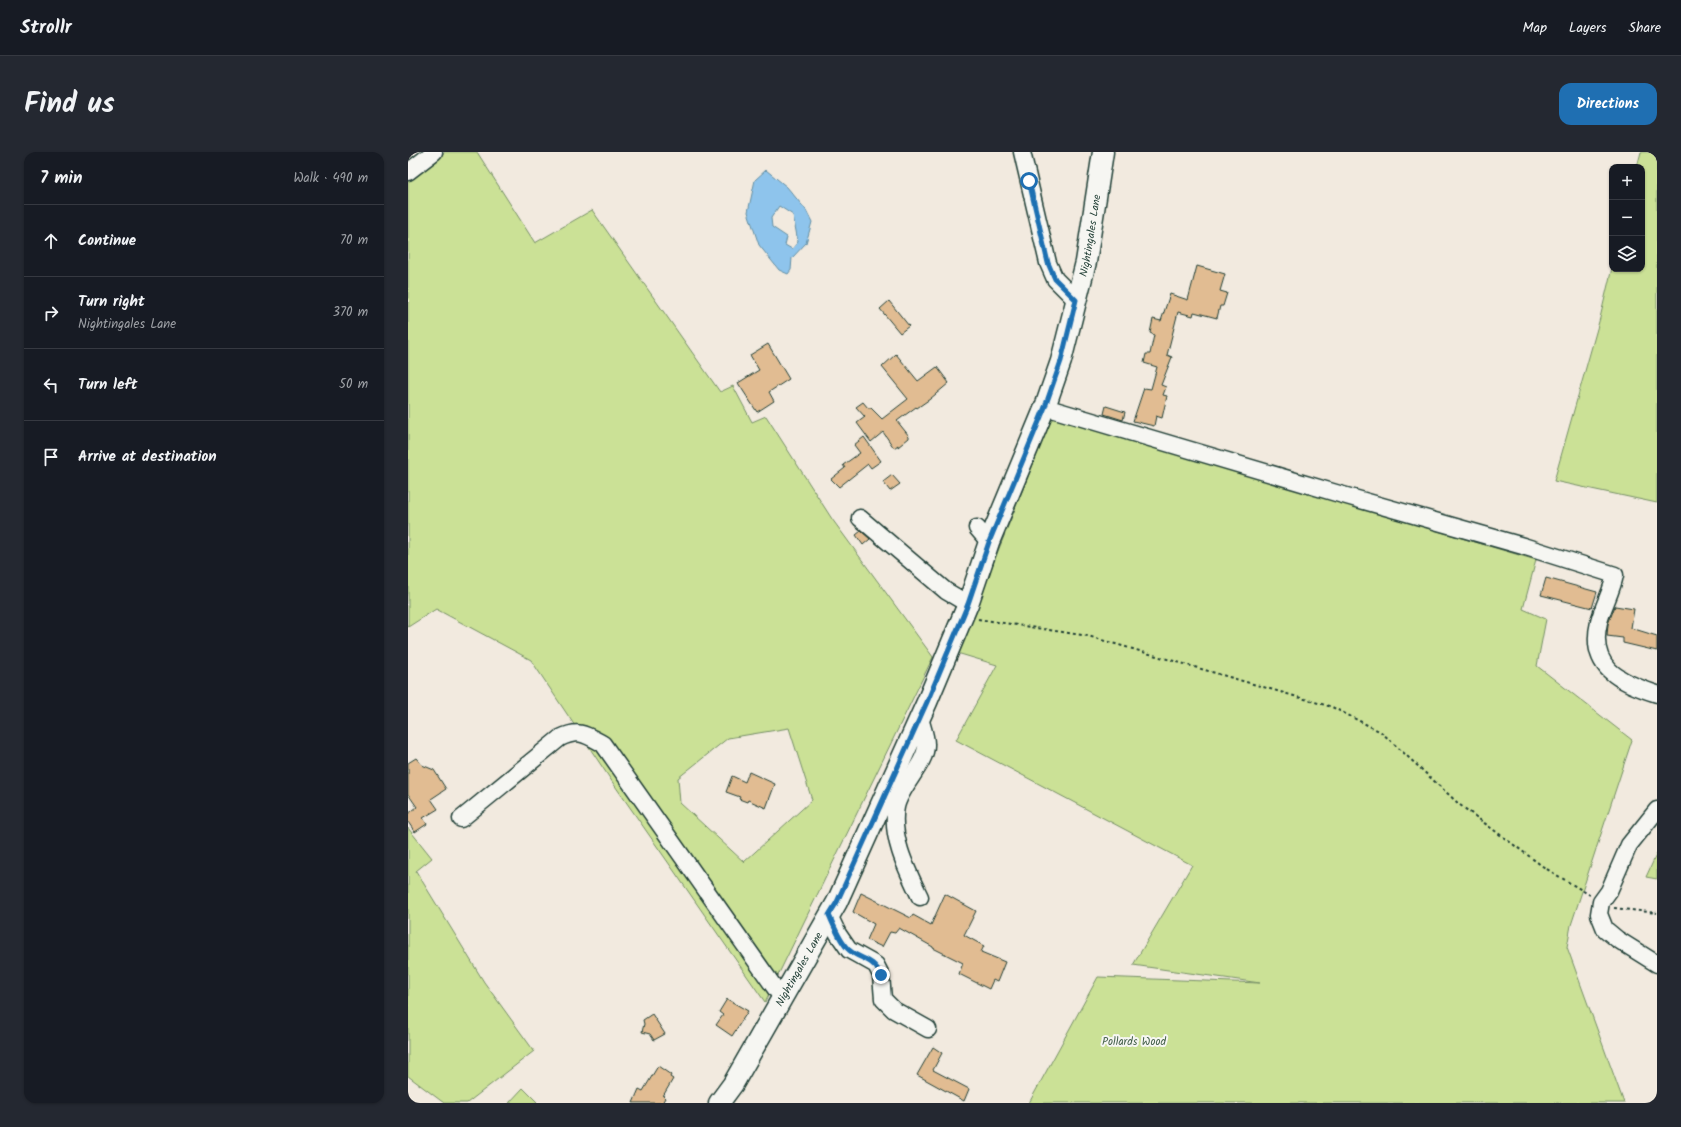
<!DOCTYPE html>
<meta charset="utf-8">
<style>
:root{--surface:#171b24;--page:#242831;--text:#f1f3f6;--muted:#9ea1a6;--line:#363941;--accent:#1f6fb2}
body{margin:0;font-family:Kalam,sans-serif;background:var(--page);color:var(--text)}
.controls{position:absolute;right:12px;top:12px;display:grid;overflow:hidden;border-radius:8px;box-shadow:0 1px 3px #0004}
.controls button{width:36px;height:36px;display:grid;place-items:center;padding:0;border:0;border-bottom:1px solid var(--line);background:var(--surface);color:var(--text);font:20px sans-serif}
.stop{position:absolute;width:12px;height:12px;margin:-9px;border:3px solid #1f6fb2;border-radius:50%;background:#fff}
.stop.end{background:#1f6fb2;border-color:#fff;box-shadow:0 1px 4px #0008}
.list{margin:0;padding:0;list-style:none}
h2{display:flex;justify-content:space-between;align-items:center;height:52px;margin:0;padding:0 16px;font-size:17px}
h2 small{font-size:13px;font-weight:400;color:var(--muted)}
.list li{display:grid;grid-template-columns:26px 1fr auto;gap:12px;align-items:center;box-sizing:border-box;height:72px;padding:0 16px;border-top:1px solid var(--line)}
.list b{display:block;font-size:15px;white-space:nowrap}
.list p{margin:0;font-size:13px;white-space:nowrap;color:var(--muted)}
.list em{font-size:13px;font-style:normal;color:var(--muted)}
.icon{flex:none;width:22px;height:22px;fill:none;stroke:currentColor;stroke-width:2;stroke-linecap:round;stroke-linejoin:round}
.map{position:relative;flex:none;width:1249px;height:951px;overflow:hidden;border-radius:12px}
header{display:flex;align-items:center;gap:24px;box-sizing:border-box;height:56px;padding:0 20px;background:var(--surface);border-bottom:1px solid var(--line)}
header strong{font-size:19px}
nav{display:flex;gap:22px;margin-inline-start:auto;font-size:14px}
.intro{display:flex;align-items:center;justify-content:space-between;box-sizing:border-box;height:96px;padding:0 24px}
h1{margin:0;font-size:28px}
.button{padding:10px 18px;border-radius:12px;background:var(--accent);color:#fff;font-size:14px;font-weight:700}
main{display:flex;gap:24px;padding:0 24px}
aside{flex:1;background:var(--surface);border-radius:12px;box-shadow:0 1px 3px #0004}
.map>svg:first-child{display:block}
.green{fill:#cbe196;stroke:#758f65;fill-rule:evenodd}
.water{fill:#8ec4ec;stroke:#628ea2;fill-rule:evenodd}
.building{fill:#e1bc92;stroke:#1f3d34}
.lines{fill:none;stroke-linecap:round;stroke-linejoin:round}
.minor-casing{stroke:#1f3d34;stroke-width:19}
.major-casing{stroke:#1f3d34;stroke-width:23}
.path{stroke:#1f3d34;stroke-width:2;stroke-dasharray:3 3;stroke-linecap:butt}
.minor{stroke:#f6f6f2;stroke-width:16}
.major{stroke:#f6f6f2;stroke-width:20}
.route{stroke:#1f6fb2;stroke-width:5}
.labels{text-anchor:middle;stroke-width:4;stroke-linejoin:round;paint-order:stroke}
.street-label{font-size:11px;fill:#1f3d34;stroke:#f6f6f2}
.park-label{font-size:11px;fill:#415e48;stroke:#f6f6f2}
</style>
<header>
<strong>Strollr</strong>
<nav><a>Map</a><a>Layers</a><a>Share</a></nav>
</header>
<div class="intro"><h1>Find us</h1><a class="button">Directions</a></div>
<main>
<aside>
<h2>7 min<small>Walk · 490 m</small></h2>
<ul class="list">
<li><svg class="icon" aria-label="ahead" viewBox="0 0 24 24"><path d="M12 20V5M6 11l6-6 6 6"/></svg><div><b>Continue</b></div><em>70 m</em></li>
<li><svg class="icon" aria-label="right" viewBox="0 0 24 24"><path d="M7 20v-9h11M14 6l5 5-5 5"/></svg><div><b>Turn right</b><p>Nightingales Lane</p></div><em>370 m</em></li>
<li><svg class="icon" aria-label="left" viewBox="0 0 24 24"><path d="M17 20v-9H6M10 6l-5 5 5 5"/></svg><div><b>Turn left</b></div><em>50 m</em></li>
<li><svg class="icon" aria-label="arrive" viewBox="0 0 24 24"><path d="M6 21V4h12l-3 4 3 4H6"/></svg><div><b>Arrive at destination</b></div></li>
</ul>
</aside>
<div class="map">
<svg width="1249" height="951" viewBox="0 0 1249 951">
<rect width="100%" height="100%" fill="#f2eadf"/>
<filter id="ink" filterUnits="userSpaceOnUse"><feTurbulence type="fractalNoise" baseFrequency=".025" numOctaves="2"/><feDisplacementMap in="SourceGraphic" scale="8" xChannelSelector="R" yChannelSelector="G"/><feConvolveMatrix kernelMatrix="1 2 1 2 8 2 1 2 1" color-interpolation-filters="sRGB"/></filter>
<g filter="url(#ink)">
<path class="green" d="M37 0H69L127 91 184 58 312 240 325 234 344 270 358 264 424 367 525 505 357 850 205 631 123 508 28 457 0 475V151L2 149 0 147V27ZM381 576 404 648 336 710 272 651 270 626 320 586Z
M1233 0H1249V351L1146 329 1192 166 1204 116 1234 117V15H1229Z
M644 265 1128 408 1115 457 1138 467 1129 514 1224 588 1163 773 1159 795 1216 951H621L690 825 852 831 725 813 784 713 548 588 589 513 549 501Z
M0 676 24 706 8 719 76 830 126 899 59 951H36L0 924Z
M1249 701V727L1238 725Z
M115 936 129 950 128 951H101Z"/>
<path class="water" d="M358 18 379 35 398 58 404 70 398 91 384 106 383 118 380 122 371 118 351 93 340 60 347 28ZM371 54 385 63 390 90 384 97 377 93 379 85 364 75 363 66Z"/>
<path class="building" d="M789 114 817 122 812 139 819 141 815 154H812L809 166 786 160 785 164 770 160 759 203 764 205 753 233 758 235 755 243 759 244 754 266 748 264 746 274 725 269 736 236 743 237 749 215 736 211 738 202H742L746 183 742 181 745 167 753 169 762 142 780 148Z
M481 149 501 174 492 181 472 157Z
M360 192 381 227 361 240 366 249 349 260 330 231 351 218 342 203Z
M488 202 510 229 529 215 541 231 522 247 509 256 508 255 489 269 501 284V286L490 295V293L486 296 475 280 463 290 449 271 457 265 448 255 455 250 460 256H463L474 267 500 247 474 215Z
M698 254 717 260 715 268 696 262Z
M456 285 473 309 463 316 460 312 431 335 423 327 437 316 435 313 452 301 446 293Z
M484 323 492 332 482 339 475 330Z
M453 379 462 387 455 393 448 383Z
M1138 426 1189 440 1184 456 1133 443Z
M1207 454 1226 457 1223 476 1249 484V499L1215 491V486L1199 484 1200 472Z
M8 606 14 613 26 618 38 637 23 647 30 657 15 666 19 672 7 680 0 670V662L9 655 0 642V611Z
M341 620 367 632 358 656 340 648 339 650 331 647 332 645 318 640 324 624 337 630Z
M453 741 503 766 505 763 523 773 537 742 568 759 556 783 576 794 573 800 597 810 589 830 585 828 581 837 551 822 555 811 525 796V795L491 776 487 781 482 780 474 795 459 788 466 772 445 760Z
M319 847 340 859 324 884 308 873 315 863 311 860Z
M244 862 257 882 246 888 242 882 234 880 236 872 235 868Z
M525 895 534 901 525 918 561 937 556 949 509 923Z
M250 914 263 923 262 925 265 927 255 944 257 946 254 951H225L231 937 235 939Z"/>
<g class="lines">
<defs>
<path id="minor" d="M614 0 640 111 647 127 668 148
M0 20 26 0
M637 255 928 341 1115 394 1207 423C1204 439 1195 454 1191 470 1180 516 1212 530 1249 542
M452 366 538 439 560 452
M569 376 581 390
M512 566C514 574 518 584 518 592 519 611 492 634 488 655 482 685 499 718 512 745
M1249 658 1221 693 1201 739 1193 750 1191 762 1197 777 1209 787 1249 812
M53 667 152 586C171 577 177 582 195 592L374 846
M421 763 430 782 441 798 468 813 473 823 475 847 486 858 520 877"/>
<g id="major">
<path id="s1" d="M311 951 325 932 429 750 519 550 560 452 581 390 637 255 653 209 678 110 695 0"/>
</g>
</defs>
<use href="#minor" class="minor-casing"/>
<use href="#major" class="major-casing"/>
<path class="path" d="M570 467 680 484 924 555 973 580 1052 653 1137 716 1182 743
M1206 756 1249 761"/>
<use href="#minor" class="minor"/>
<use href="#major" class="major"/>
</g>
</g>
<g class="lines" filter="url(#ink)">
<path class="route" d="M473 823C464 805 454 809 441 798 432 790 426 774 421 763L429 750 519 550 560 452 581 390 637 255 653 209 668 148 647 127 640 111 621 29"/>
</g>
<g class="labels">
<g class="street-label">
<text dy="4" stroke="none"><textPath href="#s1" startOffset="948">Nightingales Lane</textPath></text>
<text dy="4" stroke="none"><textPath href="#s1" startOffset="156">Nightingales Lane</textPath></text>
</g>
<g class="park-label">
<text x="726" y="893">Pollards Wood</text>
</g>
</g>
</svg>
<div class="controls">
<button>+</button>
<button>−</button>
<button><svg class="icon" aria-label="layers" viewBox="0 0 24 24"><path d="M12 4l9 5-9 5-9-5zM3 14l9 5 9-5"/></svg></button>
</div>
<div class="stop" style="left:621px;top:29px"></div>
<div class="stop end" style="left:473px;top:823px"></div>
</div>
</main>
